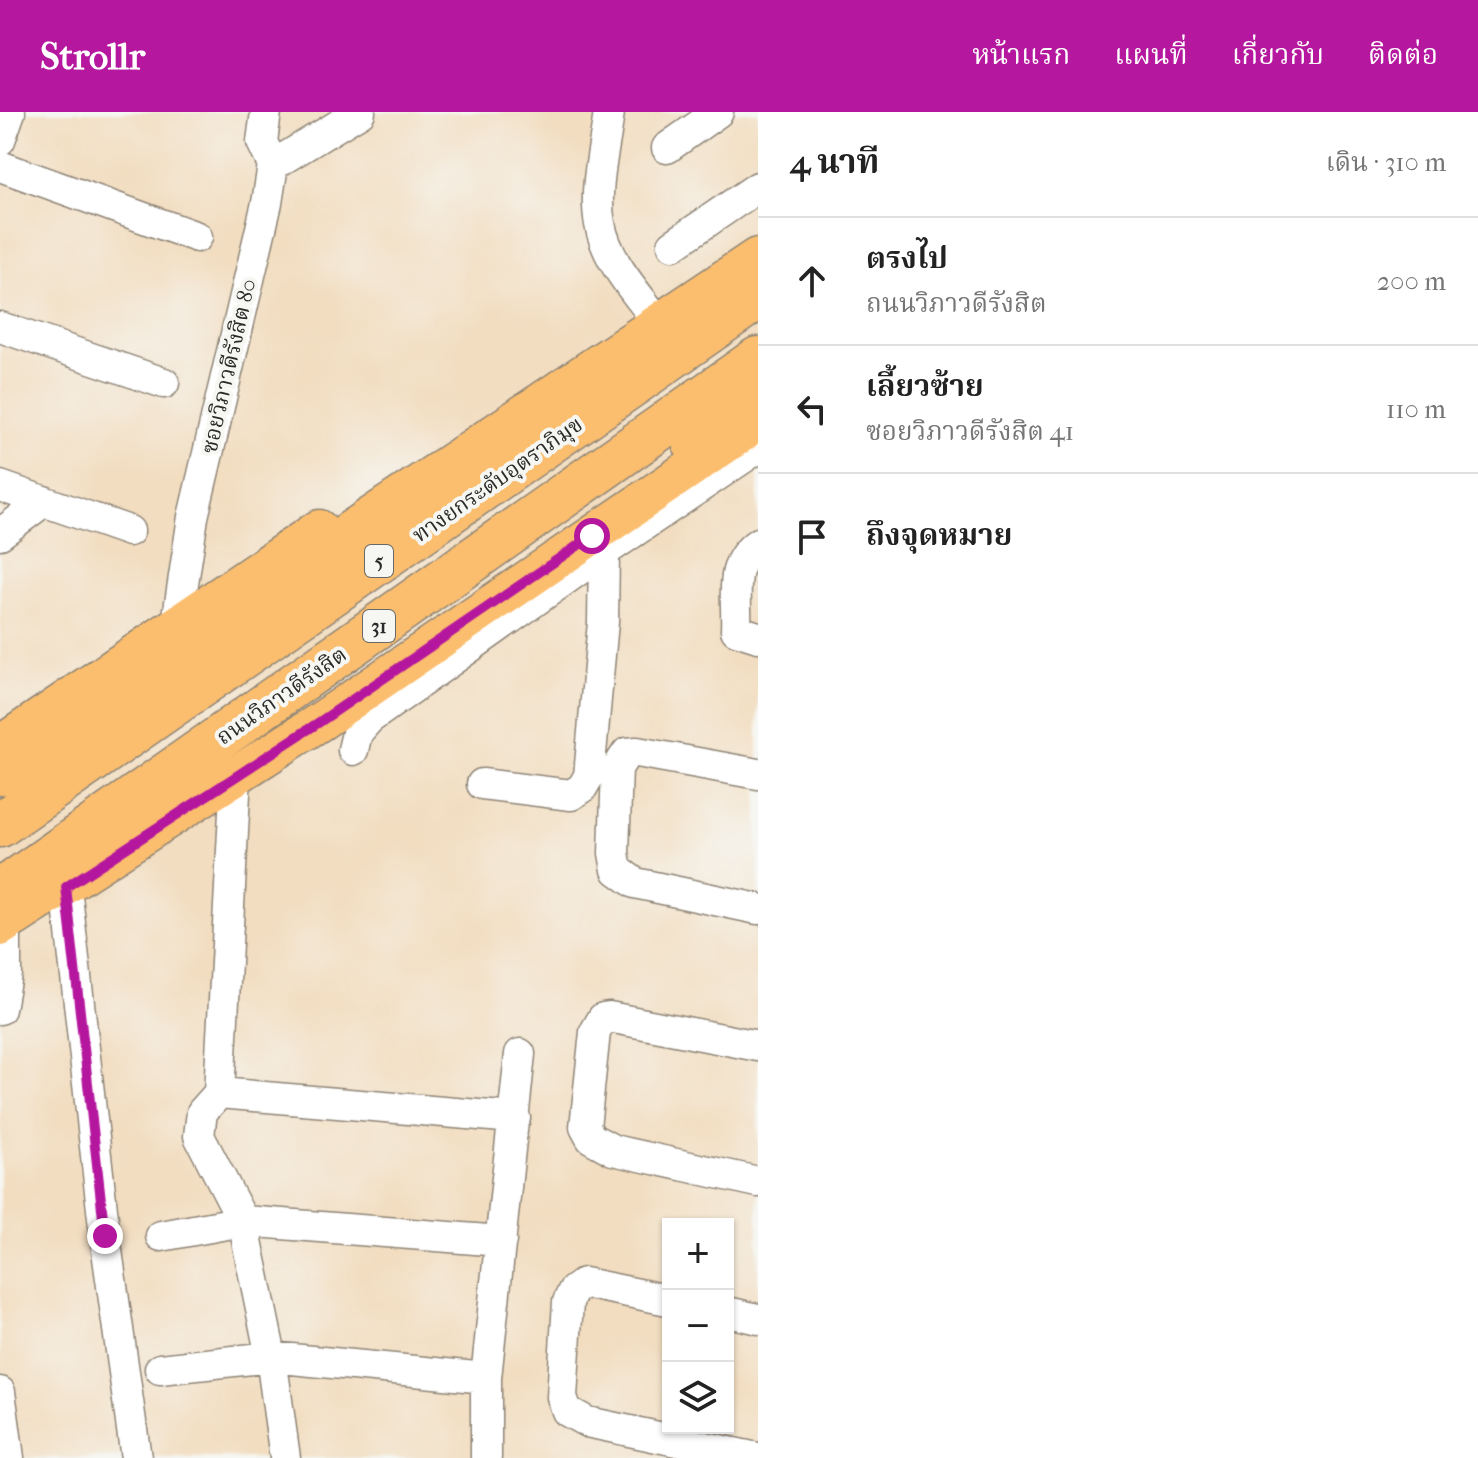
<!DOCTYPE html>
<html lang="th">
<meta charset="utf-8">
<style>
:root{--surface:#fff;--page:#f2f2f2;--text:#222;--muted:#767676;--line:#e0e0e0;--accent:#b5179e}
body{margin:0;font-family:"IM FELL French Canon","Noto Serif Thai",serif;background:var(--page);color:var(--text)}
.controls{position:absolute;right:24px;bottom:24px;display:grid;overflow:hidden;border-radius:0px;box-shadow:0 2px 6px #0004}
.controls button{width:72px;height:72px;display:grid;place-items:center;padding:0;border:0;border-bottom:2px solid var(--line);background:var(--surface);color:var(--text);font:40px sans-serif}
.stop{position:absolute;width:24px;height:24px;margin:-18px;border:6px solid #b5179e;border-radius:50%;background:#fff}
.stop.end{background:#b5179e;border-color:#fff;box-shadow:0 2px 8px #0008}
.list{margin:0;padding:0;list-style:none}
h2{display:flex;justify-content:space-between;align-items:center;height:104px;margin:0;padding:0 32px;font-size:34px}
h2 small{font-size:26px;font-weight:400;color:var(--muted)}
.list li{display:grid;grid-template-columns:52px 1fr auto;gap:24px;align-items:center;box-sizing:border-box;height:128px;padding:0 32px;border-top:2px solid var(--line)}
.list b{display:block;font-size:30px;white-space:nowrap}
.list p{margin:0;font-size:26px;white-space:nowrap;color:var(--muted)}
.list em{font-size:26px;font-style:normal;color:var(--muted)}
.icon{flex:none;width:44px;height:44px;fill:none;stroke:currentColor;stroke-width:2;stroke-linecap:round;stroke-linejoin:round}
.map{position:relative;flex:none;width:758px;height:1346px;overflow:hidden}
header{display:flex;align-items:center;gap:48px;box-sizing:border-box;height:112px;padding:0 40px;background:var(--accent);color:#fff}
header strong{font-size:38px}
nav{display:flex;gap:44px;margin-inline-start:auto;font-size:28px}
main{display:flex}
aside{flex:1;background:var(--surface)}
.map>svg:first-child{display:block}
.lines{fill:none;stroke-linecap:round;stroke-linejoin:round}
.minor-casing{stroke:#8e8476;stroke-width:33}
.major-casing{stroke:#8e8476;stroke-width:41}
.highway-casing{stroke:#8e8476;stroke-width:47}
.minor{stroke:#fff;stroke-width:30}
.major{stroke:#fbbe6e;stroke-width:38}
.highway{stroke:#fbbe6e;stroke-width:44}
.route{stroke:#b5179e;stroke-width:10}
.labels{text-anchor:middle;stroke-width:8;stroke-linejoin:round;paint-order:stroke}
.shield{fill:#f6f6f2;stroke:#686867;stroke-width:2}
.shield-label{font-size:20px;font-weight:bold;fill:#2b2b2b}
.street-label{font-size:22px;fill:#2b2b2b;stroke:#f6f6f2}
</style>
<header>
<strong>Strollr</strong>
<nav><a>หน้าแรก</a><a>แผนที่</a><a>เกี่ยวกับ</a><a>ติดต่อ</a></nav>
</header>
<main>
<div class="map">
<svg width="758" height="1346" viewBox="0 0 758 1346">
<rect width="100%" height="100%" fill="#f6f6f2"/>
<filter id="ink" filterUnits="userSpaceOnUse"><feTurbulence type="fractalNoise" baseFrequency=".0125" numOctaves="2"/><feDisplacementMap in="SourceGraphic" scale="16" xChannelSelector="R" yChannelSelector="G"/><feConvolveMatrix kernelMatrix="1 2 1 2 8 2 1 2 1" color-interpolation-filters="sRGB"/></filter>
<filter id="wash" filterUnits="userSpaceOnUse"><feTurbulence type="fractalNoise" baseFrequency=".006" numOctaves="4" result="noise"/><feDisplacementMap in="SourceGraphic" scale="32" xChannelSelector="R" yChannelSelector="G"/><feGaussianBlur stdDeviation="1.8" result="paint"/><feColorMatrix in="noise" values="0 0 0 0 0 0 0 0 0 0 0 0 0 0 0 0 0 1.4 0 .05"/><feComposite in="paint" operator="in"/></filter>
<g filter="url(#wash)">
<rect width="100%" height="100%" fill="#f2ddc0"/>
</g>
<g filter="url(#ink)">
<g class="lines">
<defs>
<path id="minor" d="M609 0C605 35 593 77 600 112 606 145 629 172 649 198
M0 28 10 0
M667 36 718 0
M273 53 360 0
M0 54 197 125
M673 133 758 75
M0 215 164 271
M0 374 129 419
M0 422 44 389
M758 431C727 453 738 483 736 518L758 525
M177 511 193 405 267 91 273 53 262 30 266 0
M353 638 357 621 369 607 604 440 758 336
M758 662 637 640 627 641 617 656 614 741 617 758 635 771 758 797
M236 663 219 981 202 1000 199 1024 243 1109 271 1245 285 1346
M482 672 571 683 582 676 589 664 603 510 604 440
M66 775 105 1124 136 1346
M0 897 6 862V811
M758 934 609 905 603 906 595 920 585 1015 591 1026 613 1038 758 1070
M219 981 515 1006
M161 1124 243 1109 501 1129
M668 1188 584 1171 573 1179 568 1190 562 1285 567 1299 587 1310 757 1346
M728 1200 758 1207
M160 1257 271 1245 486 1266
M0 1280 9 1346
M486 1346V1266L520 942"/>
<path id="major" d="M0 633 319 417
M0 815 321 609 743 320"/>
<path id="highway" d="M694 329 758 285
M0 661 323 440 758 148
M0 713 758 185
M0 780 758 247"/>
</defs>
<use href="#minor" class="minor-casing"/>
<use href="#major" class="major-casing"/>
<use href="#highway" class="highway-casing"/>
<use href="#minor" class="minor"/>
<use href="#major" class="major"/>
<use href="#highway" class="highway"/>
</g>
</g>
<g class="lines" filter="url(#ink)">
<path class="route" d="M105 1124 66 775 321 609 592 424"/>
</g>
<g class="labels">
<g class="shield">
<rect x="365" y="433" width="28" height="32" rx="6"/>
<rect x="363" y="498" width="32" height="32" rx="6"/>
</g>
<g class="shield-label">
<text x="379" y="456">5</text>
<text x="379" y="521">31</text>
</g>
<g class="street-label">
<text transform="translate(228 254) rotate(-77)" y="8">ซอยวิภาวดีรังสิต 80</text>
<text transform="translate(497 367) rotate(-35)" y="8">ทางยกระดับอุตราภิมุข</text>
<text transform="translate(281 583) rotate(-35)" y="8">ถนนวิภาวดีรังสิต</text>
</g>
</g>
</svg>
<div class="controls">
<button>+</button>
<button>−</button>
<button><svg class="icon" aria-label="layers" viewBox="0 0 24 24"><path d="M12 4l9 5-9 5-9-5zM3 14l9 5 9-5"/></svg></button>
</div>
<div class="stop" style="left:592px;top:424px"></div>
<div class="stop end" style="left:105px;top:1124px"></div>
</div>
<aside>
<h2>4 นาที<small>เดิน · 310 m</small></h2>
<ul class="list">
<li><svg class="icon" aria-label="ahead" viewBox="0 0 24 24"><path d="M12 20V5M6 11l6-6 6 6"/></svg><div><b>ตรงไป</b><p>ถนนวิภาวดีรังสิต</p></div><em>200 m</em></li>
<li><svg class="icon" aria-label="left" viewBox="0 0 24 24"><path d="M17 20v-9H6M10 6l-5 5 5 5"/></svg><div><b>เลี้ยวซ้าย</b><p>ซอยวิภาวดีรังสิต 41</p></div><em>110 m</em></li>
<li><svg class="icon" aria-label="arrive" viewBox="0 0 24 24"><path d="M6 21V4h12l-3 4 3 4H6"/></svg><div><b>ถึงจุดหมาย</b></div></li>
</ul>
</aside>
</main>
